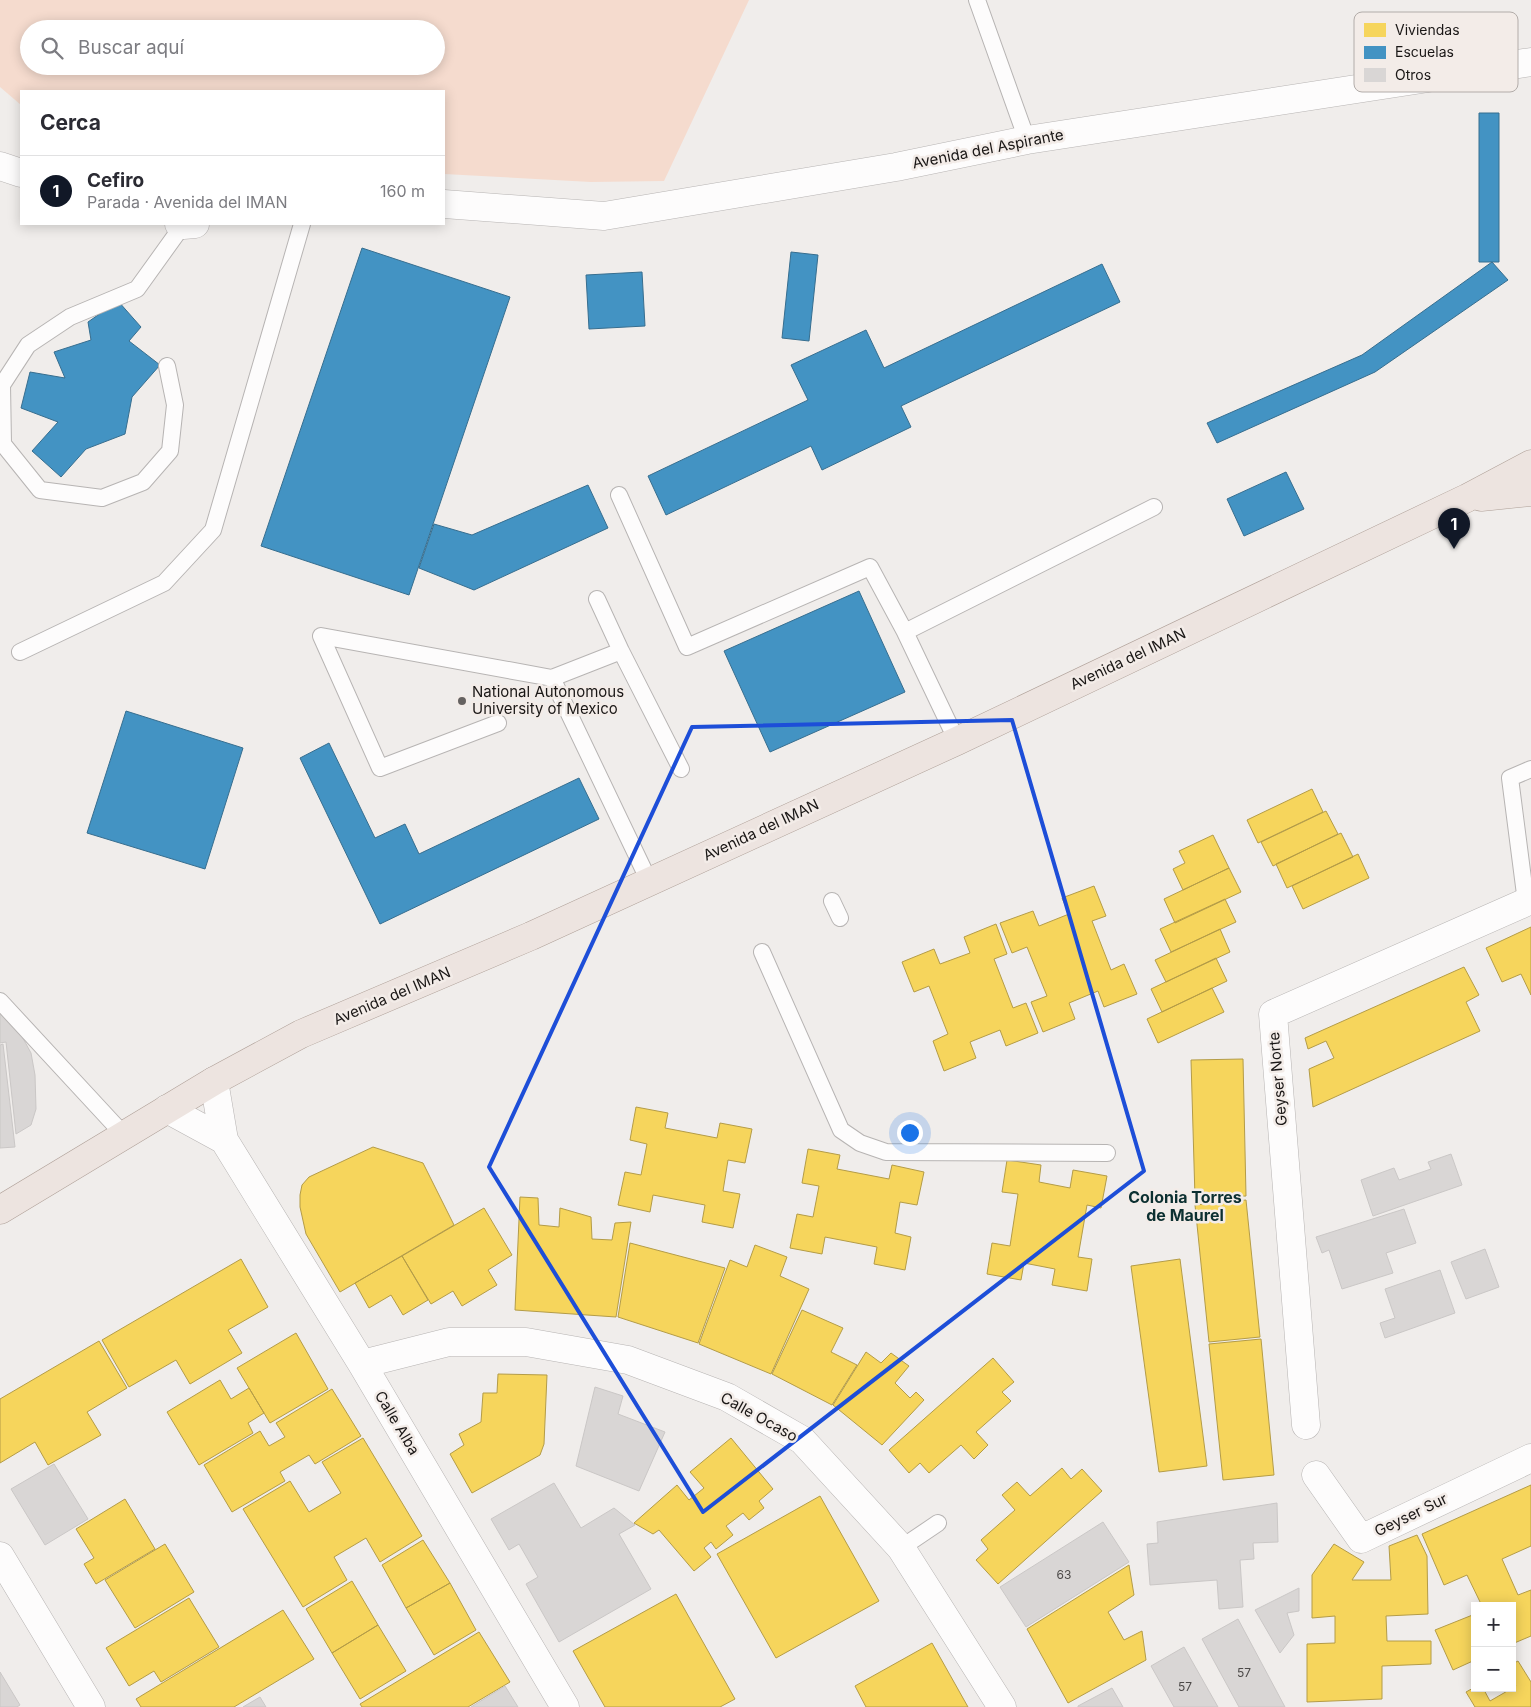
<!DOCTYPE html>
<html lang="es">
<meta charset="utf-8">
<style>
:root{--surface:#fff;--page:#f7f7f7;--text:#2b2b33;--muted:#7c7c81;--line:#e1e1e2;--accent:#111827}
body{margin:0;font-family:Inter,sans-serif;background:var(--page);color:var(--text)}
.controls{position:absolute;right:15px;bottom:15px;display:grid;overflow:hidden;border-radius:0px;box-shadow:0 2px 12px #0003}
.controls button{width:45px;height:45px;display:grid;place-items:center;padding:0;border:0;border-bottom:1px solid var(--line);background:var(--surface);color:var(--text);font:25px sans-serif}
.you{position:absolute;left:909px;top:1132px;width:18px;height:18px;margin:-12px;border:4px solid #fff;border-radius:50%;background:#1a73e8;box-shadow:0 0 0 8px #1a73e833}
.badge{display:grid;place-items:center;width:32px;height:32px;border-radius:50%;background:var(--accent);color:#fff;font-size:16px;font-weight:700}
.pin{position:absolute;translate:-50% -41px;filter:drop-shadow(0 1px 2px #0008)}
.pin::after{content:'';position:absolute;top:26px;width:18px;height:15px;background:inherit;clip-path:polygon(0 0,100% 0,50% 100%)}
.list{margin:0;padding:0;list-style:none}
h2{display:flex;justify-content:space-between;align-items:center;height:65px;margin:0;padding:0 20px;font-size:21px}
h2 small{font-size:16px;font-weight:400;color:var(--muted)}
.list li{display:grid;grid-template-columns:32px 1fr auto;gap:15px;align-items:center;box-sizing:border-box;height:70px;padding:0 20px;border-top:1px solid var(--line)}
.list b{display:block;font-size:19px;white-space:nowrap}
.list p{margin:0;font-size:16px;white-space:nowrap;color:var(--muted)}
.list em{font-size:16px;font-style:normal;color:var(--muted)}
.icon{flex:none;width:28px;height:28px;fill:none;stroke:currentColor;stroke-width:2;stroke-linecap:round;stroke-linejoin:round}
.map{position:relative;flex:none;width:1531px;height:1707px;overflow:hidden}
.search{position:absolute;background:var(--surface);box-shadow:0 2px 12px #0003;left:20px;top:20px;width:425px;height:55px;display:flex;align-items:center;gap:12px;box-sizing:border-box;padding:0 18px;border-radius:28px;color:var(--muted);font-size:19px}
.panel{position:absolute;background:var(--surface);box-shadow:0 2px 12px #0003;left:20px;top:90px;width:425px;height:135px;border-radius:0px}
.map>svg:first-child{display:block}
.green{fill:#f5dbce;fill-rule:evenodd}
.homes{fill:#f6d55c;stroke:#b49c47}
.schools{fill:#4393c3;stroke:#376e8f}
.building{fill:#d9d6d5;stroke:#cac7c6}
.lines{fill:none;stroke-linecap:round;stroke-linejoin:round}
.lane-casing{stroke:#b7b4b3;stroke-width:18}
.street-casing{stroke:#b7b4b3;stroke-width:29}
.primary-casing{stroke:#afa098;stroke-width:29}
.lane{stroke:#fdfcfc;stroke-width:16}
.street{stroke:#fdfcfc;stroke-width:28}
.primary{stroke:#ede4e0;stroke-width:28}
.marked{fill:none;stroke:#1d4ed8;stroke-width:4;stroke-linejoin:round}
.poi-dot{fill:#656261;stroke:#f3ece8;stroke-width:2}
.labels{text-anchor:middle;stroke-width:5;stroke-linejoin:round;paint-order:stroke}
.number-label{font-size:12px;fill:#4c4948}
.street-label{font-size:15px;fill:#1a1716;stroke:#f3ece8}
.poi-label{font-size:15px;fill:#1a1716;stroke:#f3ece8;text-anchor:start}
.neighbourhood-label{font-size:16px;font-weight:bold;fill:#0c3031;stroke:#f3ece8}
.key{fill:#f3ece8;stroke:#b2aca9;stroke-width:1}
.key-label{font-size:14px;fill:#1a1716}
</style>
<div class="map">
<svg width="1531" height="1707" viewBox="0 0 1531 1707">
<rect width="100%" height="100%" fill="#f0edeb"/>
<path class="green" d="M0 0H749L664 181 591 182 444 174V91H21V105L0 87ZM29 29H436V66H29Z"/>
<path class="homes" d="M1312 789 1323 812 1258 843 1247 820Z
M1326 811 1338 834 1273 866 1261 842Z
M1341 833 1353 857 1287 888 1276 864Z
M1213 835 1229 868 1183 890 1173 869 1185 863 1179 851Z
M1358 854 1369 878 1303 909 1292 886Z
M1229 868 1241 892 1175 923 1164 899Z
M1094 886 1106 916 1092 921 1111 970 1124 964 1137 994 1104 1007 1098 991 1069 1003 1075 1019 1043 1032 1031 1002 1047 996 1027 947 1012 953 1000 923 1033 911 1039 926 1069 914 1062 898Z
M1225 899 1236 922 1171 952 1160 929Z
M996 924 1007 954 994 959 1013 1008 1026 1003 1038 1033 1006 1046 1000 1030 970 1042 976 1058 944 1071 933 1041 948 1034 929 986 914 992 902 962 934 949 940 964 970 953 964 937Z
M1531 927V995L1521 974 1502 982 1486 948Z
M1220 929 1230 952 1166 982 1155 960Z
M1216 958 1227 981 1162 1012 1151 989Z
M1464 967 1479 995 1466 1002 1480 1031 1313 1107 1309 1069 1334 1058 1326 1041 1308 1049 1305 1038Z
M1212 988 1224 1012 1158 1043 1147 1019Z
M1243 1059 1246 1196 1195 1198 1191 1060Z
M636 1107 668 1113 665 1128 717 1138 720 1123 752 1129 745 1163 728 1160 723 1191 740 1194 733 1228 702 1222 705 1205 653 1195 650 1212 618 1205 625 1172 641 1175 647 1144 630 1140Z
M373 1147 423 1163 454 1225 340 1292 306 1234 300 1207V1195L302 1185 309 1177Z
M808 1149 840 1155 837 1169 889 1179 892 1165 924 1172 917 1205 900 1202 895 1233 911 1237 905 1270 874 1264 877 1247 825 1237 822 1254 790 1248 797 1214 813 1217 819 1186 802 1183Z
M1007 1160 1041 1165 1039 1182 1070 1188 1073 1170 1107 1176 1101 1208 1087 1205 1078 1257 1092 1259 1087 1291 1052 1285 1055 1269 1024 1263 1021 1280 987 1274 992 1243 1010 1246 1018 1194 1002 1192Z
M520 1197 538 1198 539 1225 559 1227 560 1208 591 1217 592 1239 612 1240 615 1223 631 1222 616 1317 515 1310Z
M1246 1200 1260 1337 1209 1342 1195 1205Z
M484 1208 512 1255 488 1270 497 1285 462 1306 453 1291 431 1304 402 1256Z
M630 1243 725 1268 698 1343 618 1317Z
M755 1245 787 1257 780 1276 809 1289 771 1374 699 1344 730 1260 747 1267Z
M402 1256 428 1300 403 1315 391 1295 369 1308 355 1283Z
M241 1259 268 1307 228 1330 242 1353 190 1384 176 1360 129 1387 102 1340Z
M1180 1259 1207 1466 1159 1472 1131 1266Z
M802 1310 843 1328 831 1352 857 1365 832 1405 772 1374Z
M296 1333 328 1389 270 1423 237 1368Z
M1261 1339 1274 1475 1223 1480 1209 1344Z
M99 1341 127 1388 87 1412 101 1435 48 1465 35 1442 0 1463V1399Z
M866 1352 881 1363 891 1353 909 1366 895 1383 910 1398 916 1392 924 1400 882 1445 833 1405Z
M993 1358 1014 1382 1002 1392 1011 1401 976 1432 988 1445 974 1459 961 1445 929 1473 920 1463 909 1473 889 1450Z
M498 1374 547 1375 544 1444 540 1455 472 1493 450 1454 464 1445 459 1434 481 1422 483 1393H497Z
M220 1380 231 1399 249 1388 264 1413 248 1423 253 1433 199 1465 167 1412Z
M332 1389 361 1436 315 1464 309 1455 280 1472 285 1481 232 1512 204 1465 260 1431 269 1446 285 1437 276 1423Z
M363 1438 422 1536 380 1562 366 1538 334 1557 347 1580 303 1607 243 1509 290 1481 309 1512 341 1493 322 1462Z
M731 1438 773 1489 759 1501 764 1508 749 1520 743 1513 726 1526 733 1535 716 1549 711 1542 704 1548 711 1557 694 1571 659 1530 653 1534 634 1523 677 1485 689 1500 704 1488 690 1472Z
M1062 1468 1071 1479 1082 1469 1102 1491 998 1584 976 1560 988 1549 981 1540 1015 1510 1002 1495 1017 1482 1030 1496Z
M1531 1485V1546L1502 1559 1518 1595 1531 1590V1636L1512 1644V1606H1482L1467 1575 1444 1585 1422 1534Z
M820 1496 879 1601 776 1658 717 1554Z
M125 1499 155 1549 96 1584 84 1564 94 1558 76 1529Z
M1417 1535 1427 1556 1428 1614 1386 1616 1387 1641H1431V1664L1382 1666V1699L1307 1702V1644L1335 1643V1616L1312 1618V1575L1334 1544 1364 1562 1352 1580H1391L1389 1546Z
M423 1540 450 1583 406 1608 382 1565Z
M165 1544 194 1592 135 1628 105 1580Z
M1129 1565 1134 1595 1108 1612 1124 1640 1142 1631 1146 1660 1068 1703 1027 1629Z
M352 1581 378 1625 332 1653 306 1609Z
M450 1583 476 1630 434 1655 406 1608Z
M676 1594 735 1699 720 1707H605L573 1651Z
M189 1598 219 1647 161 1682 154 1671 129 1686 106 1648Z
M283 1610 314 1659 234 1707H141L136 1699Z
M1475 1614V1660L1453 1670 1435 1630Z
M378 1625 406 1671 360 1699 332 1653Z
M479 1632 510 1682 468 1707H362L360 1704Z
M932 1643 968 1707H866L855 1686Z
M1518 1661 1531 1682V1707H1475L1466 1692 1475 1687V1688H1483L1490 1701 1516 1686 1512 1681V1664Z"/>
<path class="schools" d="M1479 113H1499V262H1479Z
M362 248 510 297 409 595 261 546Z
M791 252 818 255 809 341 782 338Z
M1492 262 1508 280 1375 372 1217 443 1207 423 1362 355Z
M1102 264 1120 302 901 406 911 427 822 470 811 446 666 515 648 476 808 400 791 365 866 330 884 368Z
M642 272 645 326 589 329 586 275Z
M118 301 141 327 129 341 160 365 132 397 125 434 86 449 61 477 32 451 58 422 21 408 30 372 65 378 54 352 91 340 88 322Z
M1286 472 1304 509 1244 536 1227 499Z
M588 485 608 528 474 590 419 568 434 524 472 535Z
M859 591 905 692 770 752 724 651Z
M126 711 243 748 205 869 87 833Z
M329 743 375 838 405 824 419 854 579 778 599 819 380 924 300 758Z"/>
<path class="building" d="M0 1012 19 1031 31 1053 35 1075 36 1109 31 1125 16 1134 6 1042 0 1043Z
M3 1044 15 1147 0 1148V1045Z
M1451 1154 1462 1185 1373 1216 1361 1180 1394 1168 1399 1180 1431 1169 1428 1162Z
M1404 1209 1416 1243 1386 1253 1393 1273 1342 1289 1329 1250 1322 1253 1316 1237Z
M1485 1249 1499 1287 1466 1299 1451 1262Z
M1440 1270 1455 1313 1385 1338 1380 1323 1395 1318 1385 1289Z
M595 1387 623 1396 618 1414 665 1432 639 1491 576 1466Z
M54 1464 88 1519 45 1545 11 1489Z
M554 1483 581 1528 614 1508 635 1525 619 1534 651 1589 559 1642 526 1584 538 1577 519 1544 509 1550 491 1519Z
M1277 1503 1278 1542 1253 1543 1254 1559 1240 1560 1243 1607 1219 1609 1217 1580 1150 1585 1147 1544 1158 1543 1157 1522Z
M1103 1522 1129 1562 1026 1627 1000 1587Z
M1299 1588V1611L1287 1613 1294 1635 1280 1653 1255 1610Z
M1238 1619 1285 1707H1239L1202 1639Z
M1184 1647 1218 1707H1174L1151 1666Z
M0 1672 20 1705 17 1707H0Z
M505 1686 518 1707H471Z
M1112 1688 1123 1707H1078V1706Z
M260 1697 266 1707H243Z"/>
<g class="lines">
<defs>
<path id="lane" d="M977 0 1027 140
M167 366 175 405 170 451 143 482 102 498 40 490 3 444 2 385 28 345 70 317 137 289 183 225
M619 495 687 647 870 567 905 632
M597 599 621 651
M20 652 164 583 213 530 302 224
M552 678 621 651 681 769
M498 723 380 768 321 636 552 678 649 881
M957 741 905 632 1154 507
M832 901 840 918
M1526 902 1510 778 1531 769
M762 952 841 1130 860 1143 886 1152 1107 1153
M0 1001 124 1135
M901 1548 938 1523"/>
<path id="street" d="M0 166 21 173
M444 204 604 216 896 167 1027 140 1531 62
M179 224 183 225 195 224
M214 1081 224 1140 362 1364 565 1707
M167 1109 224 1140
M362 1364 449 1342H526L628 1360 727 1397 802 1440 901 1548 1002 1707
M1306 1425 1273 1014 1531 900
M1316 1475 1361 1539 1531 1458
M0 1556 91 1707"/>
<path id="primary" d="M1481 497 1531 492
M0 1210 214 1081 301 1034 531 936 957 741 1467 498 1531 464"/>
</defs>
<use href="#lane" class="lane-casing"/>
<use href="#street" class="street-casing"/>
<use href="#primary" class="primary-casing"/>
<use href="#lane" class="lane"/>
<use href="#street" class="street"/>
<use href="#primary" class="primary"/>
</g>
<path class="marked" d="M1012 720 1144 1171 703 1512 489 1167 692 727Z"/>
<circle class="poi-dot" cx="462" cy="701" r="5"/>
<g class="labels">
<g class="number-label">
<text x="1064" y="1579">63</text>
<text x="1244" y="1677">57</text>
<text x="1185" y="1691">57</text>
</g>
<g class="street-label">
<text transform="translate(988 149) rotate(-11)" y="5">Avenida del Aspirante</text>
<text transform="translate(1128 659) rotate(-25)" y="5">Avenida del IMAN</text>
<text transform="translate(761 830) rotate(-25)" y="5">Avenida del IMAN</text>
<text transform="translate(392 996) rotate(-23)" y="5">Avenida del IMAN</text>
<text transform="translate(1278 1079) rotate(-95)" y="5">Geyser Norte</text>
<text transform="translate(759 1417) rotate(29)" y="5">Calle Ocaso</text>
<text transform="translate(397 1423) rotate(59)" y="5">Calle Alba</text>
<text transform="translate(1411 1515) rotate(-26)" y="5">Geyser Sur</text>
</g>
<g class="poi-label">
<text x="472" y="697">National Autonomous<tspan x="472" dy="17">University of Mexico</tspan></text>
</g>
<g class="neighbourhood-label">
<text x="1185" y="1203">Colonia Torres<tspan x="1185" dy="18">de Maurel</tspan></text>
</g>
</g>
<rect x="1354" y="12" width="164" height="80" rx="8" class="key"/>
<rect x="1364" y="23" width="22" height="14" fill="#f6d55c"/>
<rect x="1364" y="46" width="22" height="13" fill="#4393c3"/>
<rect x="1364" y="68" width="22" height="14" fill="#d9d6d5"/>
<g class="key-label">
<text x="1395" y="35">Viviendas</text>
<text x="1395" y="57">Escuelas</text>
<text x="1395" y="80">Otros</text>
</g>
</svg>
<div class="controls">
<button>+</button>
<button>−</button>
</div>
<div class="you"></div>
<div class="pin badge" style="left:1454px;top:549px">1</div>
<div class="search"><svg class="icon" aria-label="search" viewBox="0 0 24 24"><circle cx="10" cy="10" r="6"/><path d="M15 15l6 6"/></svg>Buscar aquí</div>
<section class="panel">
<h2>Cerca<small></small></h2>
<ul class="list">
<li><span class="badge">1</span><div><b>Cefiro</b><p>Parada · Avenida del IMAN</p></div><em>160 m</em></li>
</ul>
</section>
</div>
